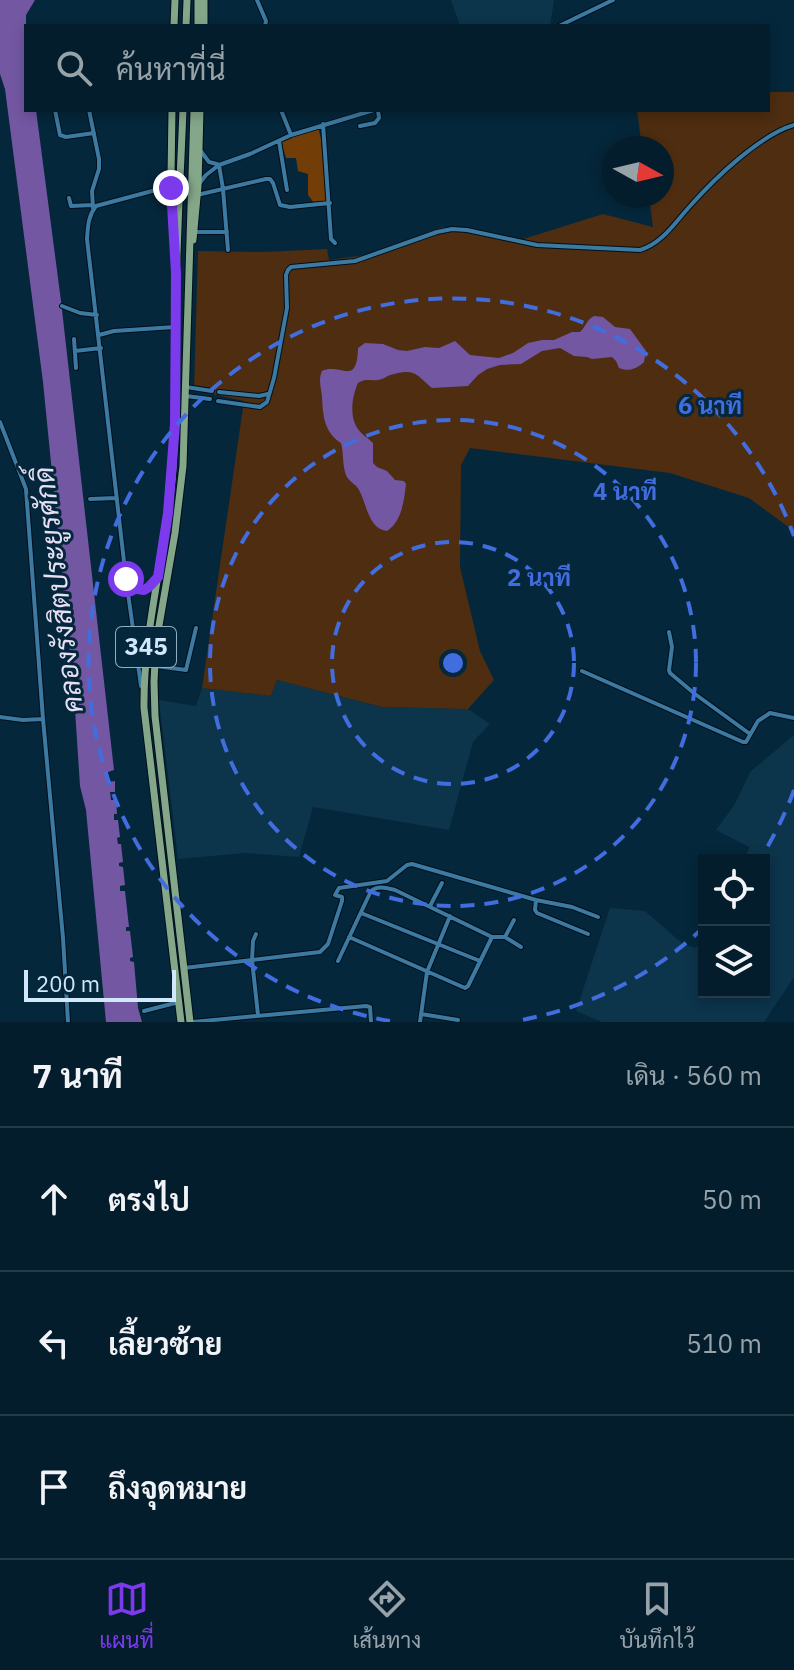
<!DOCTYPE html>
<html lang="th">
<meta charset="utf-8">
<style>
:root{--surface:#041d2c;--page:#0d2634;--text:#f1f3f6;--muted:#97a2a9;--line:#253b48;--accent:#7c3aed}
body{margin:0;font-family:"IBM Plex Sans",Sarabun,sans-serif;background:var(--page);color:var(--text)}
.controls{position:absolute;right:24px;bottom:24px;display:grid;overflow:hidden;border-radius:0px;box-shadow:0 4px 12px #0003}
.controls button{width:72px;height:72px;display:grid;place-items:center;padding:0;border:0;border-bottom:2px solid var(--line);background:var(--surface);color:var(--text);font:40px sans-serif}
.compass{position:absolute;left:602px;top:136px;width:72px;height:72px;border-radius:50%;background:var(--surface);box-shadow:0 4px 12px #0003;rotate:98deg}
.scale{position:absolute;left:24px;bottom:20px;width:152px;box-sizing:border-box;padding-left:8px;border:4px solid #d0e8fa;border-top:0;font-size:22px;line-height:28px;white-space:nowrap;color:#d0e8fa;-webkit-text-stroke:6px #05273b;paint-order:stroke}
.stop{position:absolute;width:24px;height:24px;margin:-18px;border:6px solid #7c3aed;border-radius:50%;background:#fff}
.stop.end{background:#7c3aed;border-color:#fff;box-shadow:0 2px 8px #0008}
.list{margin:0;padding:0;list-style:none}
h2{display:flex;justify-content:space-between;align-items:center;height:104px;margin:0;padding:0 32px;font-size:34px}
h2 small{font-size:26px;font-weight:400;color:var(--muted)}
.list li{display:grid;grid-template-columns:52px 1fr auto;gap:24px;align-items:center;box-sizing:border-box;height:144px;padding:0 32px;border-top:2px solid var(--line)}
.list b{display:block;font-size:30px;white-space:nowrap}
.list em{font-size:26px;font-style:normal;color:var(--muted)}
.icon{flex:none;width:44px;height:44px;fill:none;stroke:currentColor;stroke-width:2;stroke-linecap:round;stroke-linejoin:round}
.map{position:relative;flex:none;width:794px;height:1022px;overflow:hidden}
.search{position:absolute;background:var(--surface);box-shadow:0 4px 12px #0003;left:24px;right:24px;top:24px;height:88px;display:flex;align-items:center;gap:20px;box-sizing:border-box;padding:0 28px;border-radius:0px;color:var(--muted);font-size:30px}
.sheet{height:536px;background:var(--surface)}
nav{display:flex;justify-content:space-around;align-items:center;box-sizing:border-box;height:112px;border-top:2px solid var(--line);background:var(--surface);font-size:22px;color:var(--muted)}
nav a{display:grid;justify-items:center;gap:4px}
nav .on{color:var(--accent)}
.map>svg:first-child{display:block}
.built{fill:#0c344b}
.green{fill:#4e2d10}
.forest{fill:#723d06}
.water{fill:#7357a3}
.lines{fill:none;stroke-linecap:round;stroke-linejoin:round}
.street-casing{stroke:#000f1b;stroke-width:6}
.primary-casing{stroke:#000f1b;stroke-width:9}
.street{stroke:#3c7aa1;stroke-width:4}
.primary{stroke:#84a78a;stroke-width:7}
.route{stroke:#7c3aed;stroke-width:10}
.ring{fill:none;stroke:#416ddf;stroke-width:4;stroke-dasharray:14 10}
.labels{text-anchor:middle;stroke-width:6;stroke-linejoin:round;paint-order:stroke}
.shield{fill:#05273b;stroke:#93aec1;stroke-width:2}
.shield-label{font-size:24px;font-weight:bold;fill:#d0e8fa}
.water-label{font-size:28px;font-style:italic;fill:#e6dff5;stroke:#05273b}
.centre{fill:#416ddf;stroke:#05273b;stroke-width:4}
.ring-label{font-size:24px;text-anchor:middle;font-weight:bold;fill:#416ddf;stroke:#05273b;stroke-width:6;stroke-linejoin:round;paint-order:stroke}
</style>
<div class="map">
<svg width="794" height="1022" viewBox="0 0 794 1022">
<rect width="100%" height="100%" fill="#05273b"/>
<path class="built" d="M451 0H554L550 26H460Z
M277 680 382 707 468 709 490 724 473 742 449 830 313 807 299 857 245 853 178 859 159 700 196 706 202 688 271 696Z
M794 735V977L764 1022H602L576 1011 610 908 645 911 683 944 695 948 704 939V992H764V860H745L749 847 716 830 735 804 750 772Z"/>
<path class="green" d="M768 92H794V531L749 498 670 473 470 448 461 465 460 567 480 651 494 680 468 709 382 707 277 680 271 696 202 688 244 401 194 390 198 251 264 252 327 249 329 260 365 255 442 227 485 233 517 241 603 214 653 227 649 196H662V148H642L637 110H768Z"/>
<path class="forest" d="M318 127 321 139 326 201 314 203 308 195V174L298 171 296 158H286L281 141 292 135Z"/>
<path class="water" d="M0 0H35L26 15V110H36L61 301 114 770 108 772 109 782 115 781V792H110L111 800H116L117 814H114V820H118L120 837 117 838 118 844H121L123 862 119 863V866L123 867 125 885 120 886V891H125L129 927H126V931H130L133 957 130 958V961L134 962 138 1008 142 1022H106L86 810 80 786 74 694 43 382 5 89 0 74Z
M594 316 603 317 615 327 630 329 646 351 644 362C637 369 628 372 619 368L616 361 612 357 592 359 587 357 574 356 560 348 542 351 521 364 500 365 487 369 478 375 468 386 432 388C415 373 414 368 390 375 387 376 382 380 378 380 369 381 366 378 358 383 352 396 349 417 358 429 362 435 368 438 373 443V463L377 467 387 471 395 480 404 481 406 484C404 501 402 521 387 531 368 529 367 504 359 490 356 484 349 482 346 475 342 464 344 454 341 443 324 432 323 416 322 397 321 387 318 380 322 371 340 362 357 388 358 348L365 343 383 344 398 350 407 351 425 347 439 348 455 341 470 355 499 358 513 353 528 343 542 340H554L572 332H580C586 327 586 320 594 316Z"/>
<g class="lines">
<defs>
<path id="street" d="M257 0 266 21 265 26
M559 26 613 0
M55 110 60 135 66 137 94 133
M89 110 99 159V169L92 191 93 208
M281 110 291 135
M323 124 331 239 335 243
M360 126 375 123 379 118 378 110
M279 141 287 190
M200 150 209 162 217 164
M219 165 223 189 228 250
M199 184 206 175 219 165 250 154 291 135 374 110
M156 190 166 195 170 200
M197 195 266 179H270L273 183 280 205 290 207 330 203
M69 198 71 206 92 205
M195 232H227
M62 306 80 313 97 315
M99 335 114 331 175 327
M74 339 76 368
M75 351 101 348
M186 387 212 391
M219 392 259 396 268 394
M186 396 210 399
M218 401 260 407 267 402 274 378 287 308 286 275 288 270 291 267 355 261 437 232 452 229 467 230 537 245 640 250C663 243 675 222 691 205 715 178 760 135 794 125
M0 422 26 489 43 719 63 938 68 1022
M90 499 116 498
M127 580C139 592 145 593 155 580
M669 632 672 647 669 670 670 673 695 694 750 734
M156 666 186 670 196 628
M582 671 743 742H746L758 721 770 713 794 718
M141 686 126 579 87 239C88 226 88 216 96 206L156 190 163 186 170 177
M0 717 23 720 43 719
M536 900 535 910 537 913 588 934
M430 906 442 883
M361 913 480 961
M256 934 253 941 252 960 320 952 328 944 342 901V897L335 895 339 888 387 881 407 865 412 864 536 900 572 907 598 917
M349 937 465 988 468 986 492 937
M505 937 521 947
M338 961 371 891C378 885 387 888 395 890L492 937H505L514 920
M184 968 252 960 258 1015
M144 1011 179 1002
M421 1014 458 1020
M192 1022 366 1006 370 1007 371 1022
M420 1022 427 972 450 916"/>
<path id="primary" d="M174 26 175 0
M186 26 187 0
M198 26V0
M204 26V0
M172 110 171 176 174 235
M193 240 198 186 200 110
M181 1022 144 708C143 627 167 549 173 468 176 421 175 375 175 328 176 256 180 183 183 110
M190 1022 155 716 154 682 156 643 175 533 183 466 194 110"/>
</defs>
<use href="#street" class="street-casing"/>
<use href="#primary" class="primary-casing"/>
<use href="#street" class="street"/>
<use href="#primary" class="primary"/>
</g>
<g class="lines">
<path class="route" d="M126 579 138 589 144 590 149 587 158 577 168 513 175 424 176 273 171 188"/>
</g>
<g class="ring">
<circle cx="453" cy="663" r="121"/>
<circle cx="453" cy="663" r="243"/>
<path d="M794 790A364 364 0 0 1 760 859M704 927A364 364 0 0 1 516 1021M390 1021A364 364 0 1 1 794 536"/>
</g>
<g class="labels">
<rect class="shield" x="116" y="627" width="60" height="40" rx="6"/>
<g class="shield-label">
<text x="146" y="655">345</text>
</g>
<g class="water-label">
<text transform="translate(58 590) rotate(-97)" y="10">คลองรังสิตประยูรศักดิ์</text>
</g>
</g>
<circle cx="453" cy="663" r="12" class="centre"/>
<g class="ring-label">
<text x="710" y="414">6 นาที</text>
<text x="625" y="500">4 นาที</text>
<text x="539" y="586">2 นาที</text>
</g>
</svg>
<div class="controls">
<button><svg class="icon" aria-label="locate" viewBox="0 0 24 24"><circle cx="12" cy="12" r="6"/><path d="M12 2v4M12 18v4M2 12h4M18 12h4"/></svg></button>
<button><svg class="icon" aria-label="layers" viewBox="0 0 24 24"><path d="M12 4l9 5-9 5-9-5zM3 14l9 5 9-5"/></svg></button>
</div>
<svg class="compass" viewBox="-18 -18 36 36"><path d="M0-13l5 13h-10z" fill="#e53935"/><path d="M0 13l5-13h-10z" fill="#97a2a9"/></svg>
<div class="scale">200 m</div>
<div class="stop" style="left:126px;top:579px"></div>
<div class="stop end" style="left:171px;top:188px"></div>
<div class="search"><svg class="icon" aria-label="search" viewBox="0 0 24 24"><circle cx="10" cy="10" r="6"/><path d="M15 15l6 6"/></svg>ค้นหาที่นี่</div>
</div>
<section class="sheet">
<h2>7 นาที<small>เดิน · 560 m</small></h2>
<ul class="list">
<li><svg class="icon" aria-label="ahead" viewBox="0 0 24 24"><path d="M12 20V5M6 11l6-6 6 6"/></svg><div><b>ตรงไป</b></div><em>50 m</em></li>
<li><svg class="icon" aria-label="left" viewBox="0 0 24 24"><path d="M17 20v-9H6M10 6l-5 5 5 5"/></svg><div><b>เลี้ยวซ้าย</b></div><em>510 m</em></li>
<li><svg class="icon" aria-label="arrive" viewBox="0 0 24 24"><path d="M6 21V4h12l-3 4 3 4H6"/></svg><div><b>ถึงจุดหมาย</b></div></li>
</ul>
</section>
<nav>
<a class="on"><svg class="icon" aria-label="map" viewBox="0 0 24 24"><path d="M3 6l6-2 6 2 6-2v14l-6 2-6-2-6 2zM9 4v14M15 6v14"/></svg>แผนที่</a>
<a><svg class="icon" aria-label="directions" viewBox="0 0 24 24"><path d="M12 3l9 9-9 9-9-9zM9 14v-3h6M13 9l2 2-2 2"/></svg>เส้นทาง</a>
<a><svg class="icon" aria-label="saved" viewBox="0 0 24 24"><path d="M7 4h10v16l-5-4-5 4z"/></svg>บันทึกไว้</a>
</nav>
